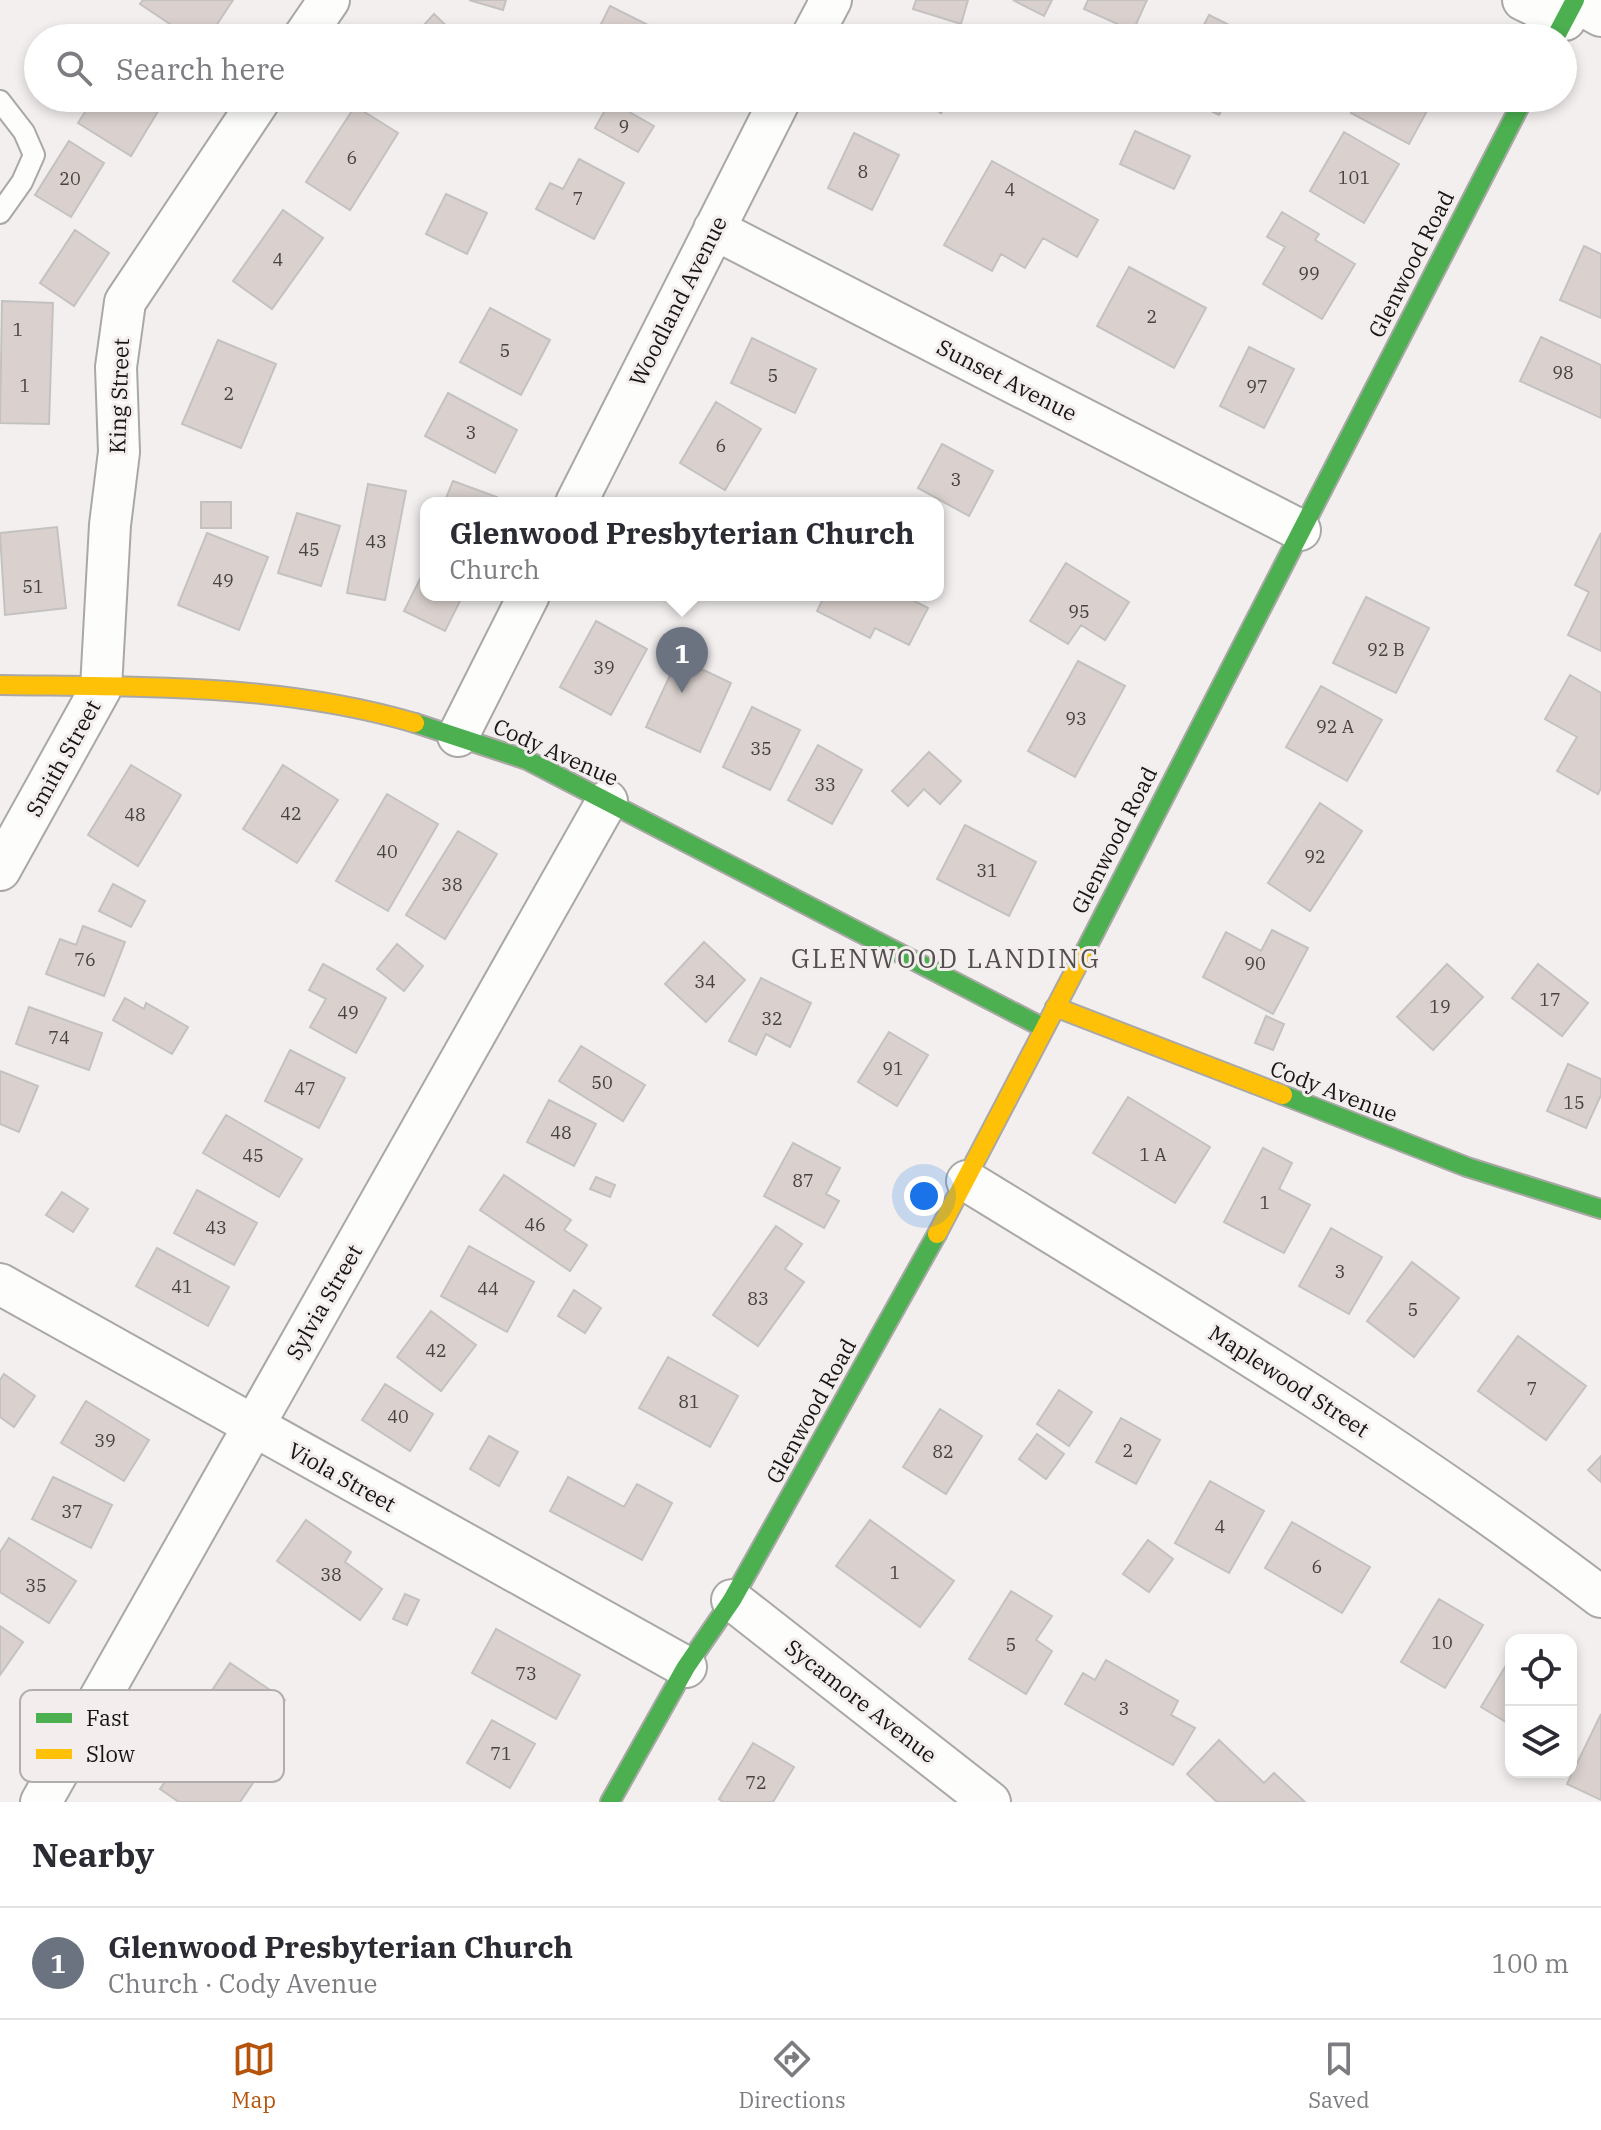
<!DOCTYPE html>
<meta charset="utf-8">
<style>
:root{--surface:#fff;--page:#f2f2f3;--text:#2b2b33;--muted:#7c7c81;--line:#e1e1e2;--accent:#b45309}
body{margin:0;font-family:"IBM Plex Serif",serif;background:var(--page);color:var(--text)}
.controls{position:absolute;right:24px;bottom:24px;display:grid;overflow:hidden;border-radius:16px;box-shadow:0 4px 12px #0003}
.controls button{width:72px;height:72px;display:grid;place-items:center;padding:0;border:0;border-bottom:2px solid var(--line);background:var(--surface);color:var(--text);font:40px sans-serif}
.you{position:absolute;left:924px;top:1196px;width:28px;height:28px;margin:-20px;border:6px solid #fff;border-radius:50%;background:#1a73e8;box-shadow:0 0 0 12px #1a73e833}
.badge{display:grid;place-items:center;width:52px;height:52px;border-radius:50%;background:var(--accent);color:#fff;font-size:26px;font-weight:700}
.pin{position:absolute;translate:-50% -66px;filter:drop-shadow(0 2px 4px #0008)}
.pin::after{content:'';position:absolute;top:42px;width:28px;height:24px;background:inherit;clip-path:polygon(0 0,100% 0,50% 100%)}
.popup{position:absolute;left:420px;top:497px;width:524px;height:104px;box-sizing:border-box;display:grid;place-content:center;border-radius:16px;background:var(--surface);filter:drop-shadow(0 2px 6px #0005);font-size:26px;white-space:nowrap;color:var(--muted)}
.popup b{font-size:30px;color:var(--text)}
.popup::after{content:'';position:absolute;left:50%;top:100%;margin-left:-16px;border:16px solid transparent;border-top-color:var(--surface)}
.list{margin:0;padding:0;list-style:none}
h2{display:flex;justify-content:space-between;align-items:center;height:104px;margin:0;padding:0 32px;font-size:34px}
h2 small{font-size:26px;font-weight:400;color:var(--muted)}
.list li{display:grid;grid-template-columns:52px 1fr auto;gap:24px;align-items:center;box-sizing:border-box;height:112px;padding:0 32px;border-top:2px solid var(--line)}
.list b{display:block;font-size:30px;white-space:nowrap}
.list p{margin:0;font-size:26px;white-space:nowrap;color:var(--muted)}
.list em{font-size:26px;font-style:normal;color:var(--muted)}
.icon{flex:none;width:44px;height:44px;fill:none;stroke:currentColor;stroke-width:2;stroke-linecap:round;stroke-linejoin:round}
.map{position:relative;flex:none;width:1601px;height:1802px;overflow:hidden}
.search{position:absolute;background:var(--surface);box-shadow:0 4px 12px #0003;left:24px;right:24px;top:24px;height:88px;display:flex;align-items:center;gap:20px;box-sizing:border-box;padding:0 28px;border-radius:44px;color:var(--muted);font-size:30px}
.sheet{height:216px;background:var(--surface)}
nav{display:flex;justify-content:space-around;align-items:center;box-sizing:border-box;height:112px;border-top:2px solid var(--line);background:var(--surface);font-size:22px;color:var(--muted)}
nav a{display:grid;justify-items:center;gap:4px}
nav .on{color:var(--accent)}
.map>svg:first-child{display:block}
.building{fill:#dad1ce;stroke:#c4c2c1;stroke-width:2}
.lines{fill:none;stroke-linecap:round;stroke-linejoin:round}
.lane-casing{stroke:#aaa8a7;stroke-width:24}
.street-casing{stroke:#aaa8a7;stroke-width:44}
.fast-casing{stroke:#aaa8a7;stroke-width:22}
.slow-casing{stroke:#aaa8a7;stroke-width:22}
.lane{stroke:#fdfdfc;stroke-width:20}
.street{stroke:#fdfdfc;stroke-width:40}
.fast{stroke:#4caf50;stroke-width:18}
.slow{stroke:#ffc107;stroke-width:18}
.labels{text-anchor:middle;stroke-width:6;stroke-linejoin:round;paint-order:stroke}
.number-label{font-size:18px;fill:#474342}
.street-label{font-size:22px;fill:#161414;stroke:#f3eeed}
.quarter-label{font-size:26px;letter-spacing:2px;fill:#524f4d;stroke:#f3eeed}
.key{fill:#f3eeed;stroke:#b1adac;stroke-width:2}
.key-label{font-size:22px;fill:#161414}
</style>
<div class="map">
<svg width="1601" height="1802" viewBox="0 0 1601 1802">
<rect width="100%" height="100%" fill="#f2efee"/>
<path class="building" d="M143 0H233L208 38H191L140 4Z
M469 0H506L503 10Z
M916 0H968L961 24 913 9Z
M1013 0H1052L1044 16Z
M1088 0H1147L1133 31 1084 9Z
M610 6 648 25 641 38H594Z
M434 14 459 38H412Z
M1209 15 1255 38H1197Z
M94 98H166L131 156 78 123Z
M397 98H424L412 111Z
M917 98H950L941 113Z
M1185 98H1228L1219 115Z
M1359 98H1434L1409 144 1351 113Z
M610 101 654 126 638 152 595 128Z
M355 106 398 133 350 210 306 182Z
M1135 131 1190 156 1174 189 1120 164Z
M1344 132 1399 164 1364 223 1310 191Z
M854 133 899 155 872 210 828 188Z
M69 141 104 163 71 217 35 195Z
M579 159 624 183 594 239 536 209 550 183 563 189Z
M992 161 1098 220 1077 257 1043 238 1025 268 1001 254 992 271 944 245Z
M446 194 487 213 467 254 426 234Z
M283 210 323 238 272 309 233 281Z
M1282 212 1319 234 1315 240 1355 264 1322 319 1263 284 1285 247 1267 237Z
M75 230 109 253 74 306 40 283Z
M1584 246 1601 254V318L1560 300Z
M1129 267 1206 308 1174 368 1097 326Z
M2 301 53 303 49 424 0 423Z
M490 308 550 340 521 395 460 362Z
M1541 337 1601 365V418L1520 381Z
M752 338 816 369 795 413 731 383Z
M218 340 276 364 241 448 182 424Z
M1249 347 1294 369 1264 428 1220 406Z
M448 393 517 430 495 473 425 436Z
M716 402 761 429 725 490 680 463Z
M942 444 993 471 969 516 918 488Z
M453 481 497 497 495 503H444Z
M368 484 406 491 385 600 347 593Z
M201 502H231V528H201Z
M297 513 340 526 321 586 278 573Z
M57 527 66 608 5 615 0 533Z
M207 533 268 557 239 630 178 605Z
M1601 533V651L1568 635 1589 592 1575 585Z
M1066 563 1129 602 1105 640 1081 625 1068 644 1030 621Z
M426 567V595H463L445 631 404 611Z
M825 595H903L928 608 909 645 875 628 870 638 817 611Z
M1366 597 1429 628 1396 693 1333 663Z
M596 621 647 649 611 715 560 687Z
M678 658 731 683 700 752 646 727Z
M1078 661 1125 686 1075 777 1028 751Z
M1570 675 1601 693V788L1598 794 1557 771 1577 737 1545 719Z
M1321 686 1382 720 1347 781 1286 747Z
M752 707 800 730 770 790 723 767Z
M818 745 862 770 832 824 788 800Z
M929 752 961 781 940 804 924 789 908 806 892 791Z
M131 765 181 795 138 866 88 835Z
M283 765 338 800 297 863 243 829Z
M387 794 438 824 388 911 336 881Z
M1320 803 1362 831 1310 911 1268 883Z
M965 825 1036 862 1009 916 937 879Z
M458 831 497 854 445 939 406 915Z
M113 884 145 901 131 927 99 911Z
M83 926 125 942 104 996 46 974 60 939 76 945Z
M1272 930 1308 948 1273 1014 1203 977 1226 932 1261 951Z
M704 942 745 980 706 1022 665 984Z
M397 944 423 966 404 991 377 969Z
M323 964 386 998 356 1053 310 1027 326 999 309 990Z
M1447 964 1483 997 1433 1050 1397 1017Z
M1538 964 1588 1003 1562 1036 1512 998Z
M761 978 811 1003 790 1047 766 1034 756 1055 729 1041Z
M125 998 144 1009 146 1003 188 1027 172 1054 113 1020Z
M29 1007 102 1033 89 1070 16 1044Z
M1266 1016 1284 1024 1273 1050 1255 1043Z
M889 1032 928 1055 897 1106 858 1082Z
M581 1046 645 1085 623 1121 559 1081Z
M290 1050 345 1078 319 1128 265 1101Z
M1568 1064 1601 1079V1095L1586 1128 1547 1111Z
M0 1071 38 1086 19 1132 0 1124Z
M1128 1097 1210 1147 1175 1203 1093 1153Z
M549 1100 596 1124 574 1166 527 1142Z
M226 1115 302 1159 279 1197 203 1153Z
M793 1143 840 1168 826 1194 839 1201 824 1228 764 1196Z
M1263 1148 1292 1163 1279 1189 1310 1205 1284 1253 1224 1222Z
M504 1175 571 1220 564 1230 587 1245 570 1271 480 1210Z
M596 1177 615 1185 610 1197 590 1189Z
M197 1190 257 1223 234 1265 174 1233Z
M62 1192 88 1209 73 1232 46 1215Z
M776 1226 802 1244 785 1269 804 1282 758 1346 713 1315Z
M1331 1228 1382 1257 1349 1314 1299 1286Z
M469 1246 534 1282 507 1332 441 1296Z
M157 1248 229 1287 208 1326 136 1286Z
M1412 1262 1459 1298 1414 1357 1367 1321Z
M574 1290 601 1308 585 1333 558 1316Z
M431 1311 476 1345 441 1391 397 1357Z
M1518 1336 1586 1386 1546 1440 1478 1391Z
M668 1357 738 1396 710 1447 639 1408Z
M4 1374 35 1396 14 1427 0 1417V1380Z
M385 1384 433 1414 410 1451 362 1420Z
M1059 1390 1092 1412 1069 1446 1037 1424Z
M86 1401 149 1440 124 1481 61 1443Z
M940 1409 982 1436 946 1494 903 1467Z
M1121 1418 1160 1440 1136 1484 1096 1462Z
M1037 1434 1064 1454 1046 1479 1019 1459Z
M489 1436 518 1452 499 1486 470 1469Z
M1601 1456V1482L1588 1470Z
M53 1477 112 1505 91 1548 32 1519Z
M568 1477 624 1507 637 1484 672 1503 642 1560 550 1511Z
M1210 1481 1264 1511 1229 1573 1175 1543Z
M306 1520 351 1552 345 1562 382 1589 360 1620 277 1561Z
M870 1520 954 1581 920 1627 836 1566Z
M1292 1522 1370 1567 1342 1613 1265 1568Z
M9 1538 76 1581 49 1623 0 1592V1552Z
M1148 1540 1173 1559 1149 1592 1123 1574Z
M1011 1591 1052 1616 1036 1640 1052 1651 1026 1694 969 1659Z
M405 1594 419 1600 407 1625 393 1619Z
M1439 1599 1483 1625 1445 1688 1401 1662Z
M0 1626 23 1642 0 1675Z
M496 1629 580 1675 556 1719 472 1673Z
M1511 1657V1725L1481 1707Z
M1106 1660 1178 1701 1171 1715 1195 1728 1173 1765 1065 1704 1083 1673 1095 1680Z
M230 1663 285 1700 262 1735 207 1698Z
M1601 1714V1800L1567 1784Z
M492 1720 535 1744 510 1788 467 1763Z
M198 1733 259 1774 240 1802H179L160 1789Z
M1219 1740 1264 1783 1274 1773 1305 1802H1217L1187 1774Z
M753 1743 794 1767 773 1802H723L719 1799Z"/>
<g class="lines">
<defs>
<path id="lane" d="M0 101 24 132 34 155 22 182 0 213"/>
<path id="street" d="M1523 0 1565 20
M1574 1 1601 16
M303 38 329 0
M811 38 831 0
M714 229 1300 530
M576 503 781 98
M458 736 529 595
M0 870 101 688 110 525 119 452 116 367 125 302 261 98
M967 1181C1182 1313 1400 1443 1601 1597
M0 1284 686 1667
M732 1600 990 1802
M41 1802 607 801"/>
<path id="fast" d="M1555 38 1575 0
M415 723 527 760 1044 1028
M1082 957 1524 98
M1283 1095 1467 1167 1601 1209
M610 1802 686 1667 732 1600 937 1234"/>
<path id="slow" d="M0 685C140 687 279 683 415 723
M1055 1007 1283 1095
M937 1234 1082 957"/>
</defs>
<use href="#lane" class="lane-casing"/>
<use href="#street" class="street-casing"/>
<use href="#fast" class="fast-casing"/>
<use href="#slow" class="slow-casing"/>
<use href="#lane" class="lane"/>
<use href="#street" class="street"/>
<use href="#fast" class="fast"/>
<use href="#slow" class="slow"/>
</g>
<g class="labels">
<g class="number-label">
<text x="624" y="133">9</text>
<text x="352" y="164">6</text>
<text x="863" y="178">8</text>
<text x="1354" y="184">101</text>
<text x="70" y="185">20</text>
<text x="1010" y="196">4</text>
<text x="578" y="205">7</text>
<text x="278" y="266">4</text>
<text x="1309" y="280">99</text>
<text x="1152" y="323">2</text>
<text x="18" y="336">1</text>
<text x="505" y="357">5</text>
<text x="1563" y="379">98</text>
<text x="773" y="382">5</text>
<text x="25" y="392">1</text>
<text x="1257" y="393">97</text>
<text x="229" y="400">2</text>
<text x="471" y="439">3</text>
<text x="721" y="452">6</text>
<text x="956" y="486">3</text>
<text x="376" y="548">43</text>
<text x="309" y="556">45</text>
<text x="223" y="587">49</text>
<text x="33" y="593">51</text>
<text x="1079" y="618">95</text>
<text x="1386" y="656">92 B</text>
<text x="604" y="674">39</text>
<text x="1076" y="725">93</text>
<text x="1335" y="733">92 A</text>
<text x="761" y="755">35</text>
<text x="825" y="791">33</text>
<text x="291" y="820">42</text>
<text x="135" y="821">48</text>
<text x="387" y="858">40</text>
<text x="1315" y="863">92</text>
<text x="987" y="877">31</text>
<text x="452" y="891">38</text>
<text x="85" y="966">76</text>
<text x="1255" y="970">90</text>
<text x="705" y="988">34</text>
<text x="1550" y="1006">17</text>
<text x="1440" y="1013">19</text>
<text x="348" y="1019">49</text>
<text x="772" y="1025">32</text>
<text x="59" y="1044">74</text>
<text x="893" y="1075">91</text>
<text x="602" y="1089">50</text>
<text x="305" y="1095">47</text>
<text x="1574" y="1109">15</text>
<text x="561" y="1139">48</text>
<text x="1153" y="1161">1 A</text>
<text x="253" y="1162">45</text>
<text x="803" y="1187">87</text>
<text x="1265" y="1209">1</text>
<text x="535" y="1231">46</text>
<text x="216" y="1234">43</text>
<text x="1340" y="1278">3</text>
<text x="182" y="1293">41</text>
<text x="488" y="1295">44</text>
<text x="758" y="1305">83</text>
<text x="1413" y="1316">5</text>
<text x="436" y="1357">42</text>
<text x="1532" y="1395">7</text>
<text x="689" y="1408">81</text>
<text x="398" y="1423">40</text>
<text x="105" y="1447">39</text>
<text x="1128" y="1457">2</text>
<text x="943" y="1458">82</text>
<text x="72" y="1518">37</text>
<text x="1220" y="1533">4</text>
<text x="1317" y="1573">6</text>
<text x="895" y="1579">1</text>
<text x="331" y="1581">38</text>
<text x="36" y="1592">35</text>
<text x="1442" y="1649">10</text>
<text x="1011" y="1651">5</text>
<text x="526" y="1680">73</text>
<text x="1124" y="1715">3</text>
<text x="501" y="1760">71</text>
<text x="756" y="1789">72</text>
</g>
<g class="street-label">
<text transform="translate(1411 264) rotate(-63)" y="8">Glenwood Road</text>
<text transform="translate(678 301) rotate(-63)" y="8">Woodland Avenue</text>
<text transform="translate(1007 380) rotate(27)" y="8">Sunset Avenue</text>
<text transform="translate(119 396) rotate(-88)" y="8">King Street</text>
<text transform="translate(556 752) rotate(24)" y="8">Cody Avenue</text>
<text transform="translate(63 758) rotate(-61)" y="8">Smith Street</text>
<text transform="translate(1114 840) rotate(-63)" y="8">Glenwood Road</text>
<text transform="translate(1334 1091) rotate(21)" y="8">Cody Avenue</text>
<text transform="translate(324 1302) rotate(-60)" y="8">Sylvia Street</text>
<text transform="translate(1289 1381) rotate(33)" y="8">Maplewood Street</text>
<text transform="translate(811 1411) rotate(-61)" y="8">Glenwood Road</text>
<text transform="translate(342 1477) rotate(29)" y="8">Viola Street</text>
<text transform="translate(861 1701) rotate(38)" y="8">Sycamore Avenue</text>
</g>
<g class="quarter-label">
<text x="946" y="968">GLENWOOD LANDING</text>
</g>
</g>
<rect x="20" y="1690" width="264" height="92" rx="12" class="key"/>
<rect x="36" y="1713" width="36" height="10" fill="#4caf50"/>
<rect x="36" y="1749" width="36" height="10" fill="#ffc107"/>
<g class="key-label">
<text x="86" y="1726">Fast</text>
<text x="86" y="1762">Slow</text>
</g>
</svg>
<div class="controls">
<button><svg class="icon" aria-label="locate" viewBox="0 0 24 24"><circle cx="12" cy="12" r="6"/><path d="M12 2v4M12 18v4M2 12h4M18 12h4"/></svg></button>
<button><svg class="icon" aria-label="layers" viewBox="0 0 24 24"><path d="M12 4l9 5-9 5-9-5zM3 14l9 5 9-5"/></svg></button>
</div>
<div class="you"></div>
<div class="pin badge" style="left:682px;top:693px;background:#6b7280">1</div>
<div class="popup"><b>Glenwood Presbyterian Church</b>Church</div>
<div class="search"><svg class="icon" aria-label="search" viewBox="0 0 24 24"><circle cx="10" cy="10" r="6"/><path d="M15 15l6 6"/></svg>Search here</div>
</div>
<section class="sheet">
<h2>Nearby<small></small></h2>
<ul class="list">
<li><span class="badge" style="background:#6b7280">1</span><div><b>Glenwood Presbyterian Church</b><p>Church · Cody Avenue</p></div><em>100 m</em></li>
</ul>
</section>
<nav>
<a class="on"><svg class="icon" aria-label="map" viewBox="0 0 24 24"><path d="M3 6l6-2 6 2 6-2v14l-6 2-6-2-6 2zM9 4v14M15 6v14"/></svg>Map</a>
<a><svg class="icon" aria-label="directions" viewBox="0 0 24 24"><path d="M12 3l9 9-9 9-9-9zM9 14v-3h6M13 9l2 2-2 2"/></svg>Directions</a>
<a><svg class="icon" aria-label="saved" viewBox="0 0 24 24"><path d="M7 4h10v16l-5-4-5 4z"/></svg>Saved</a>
</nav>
